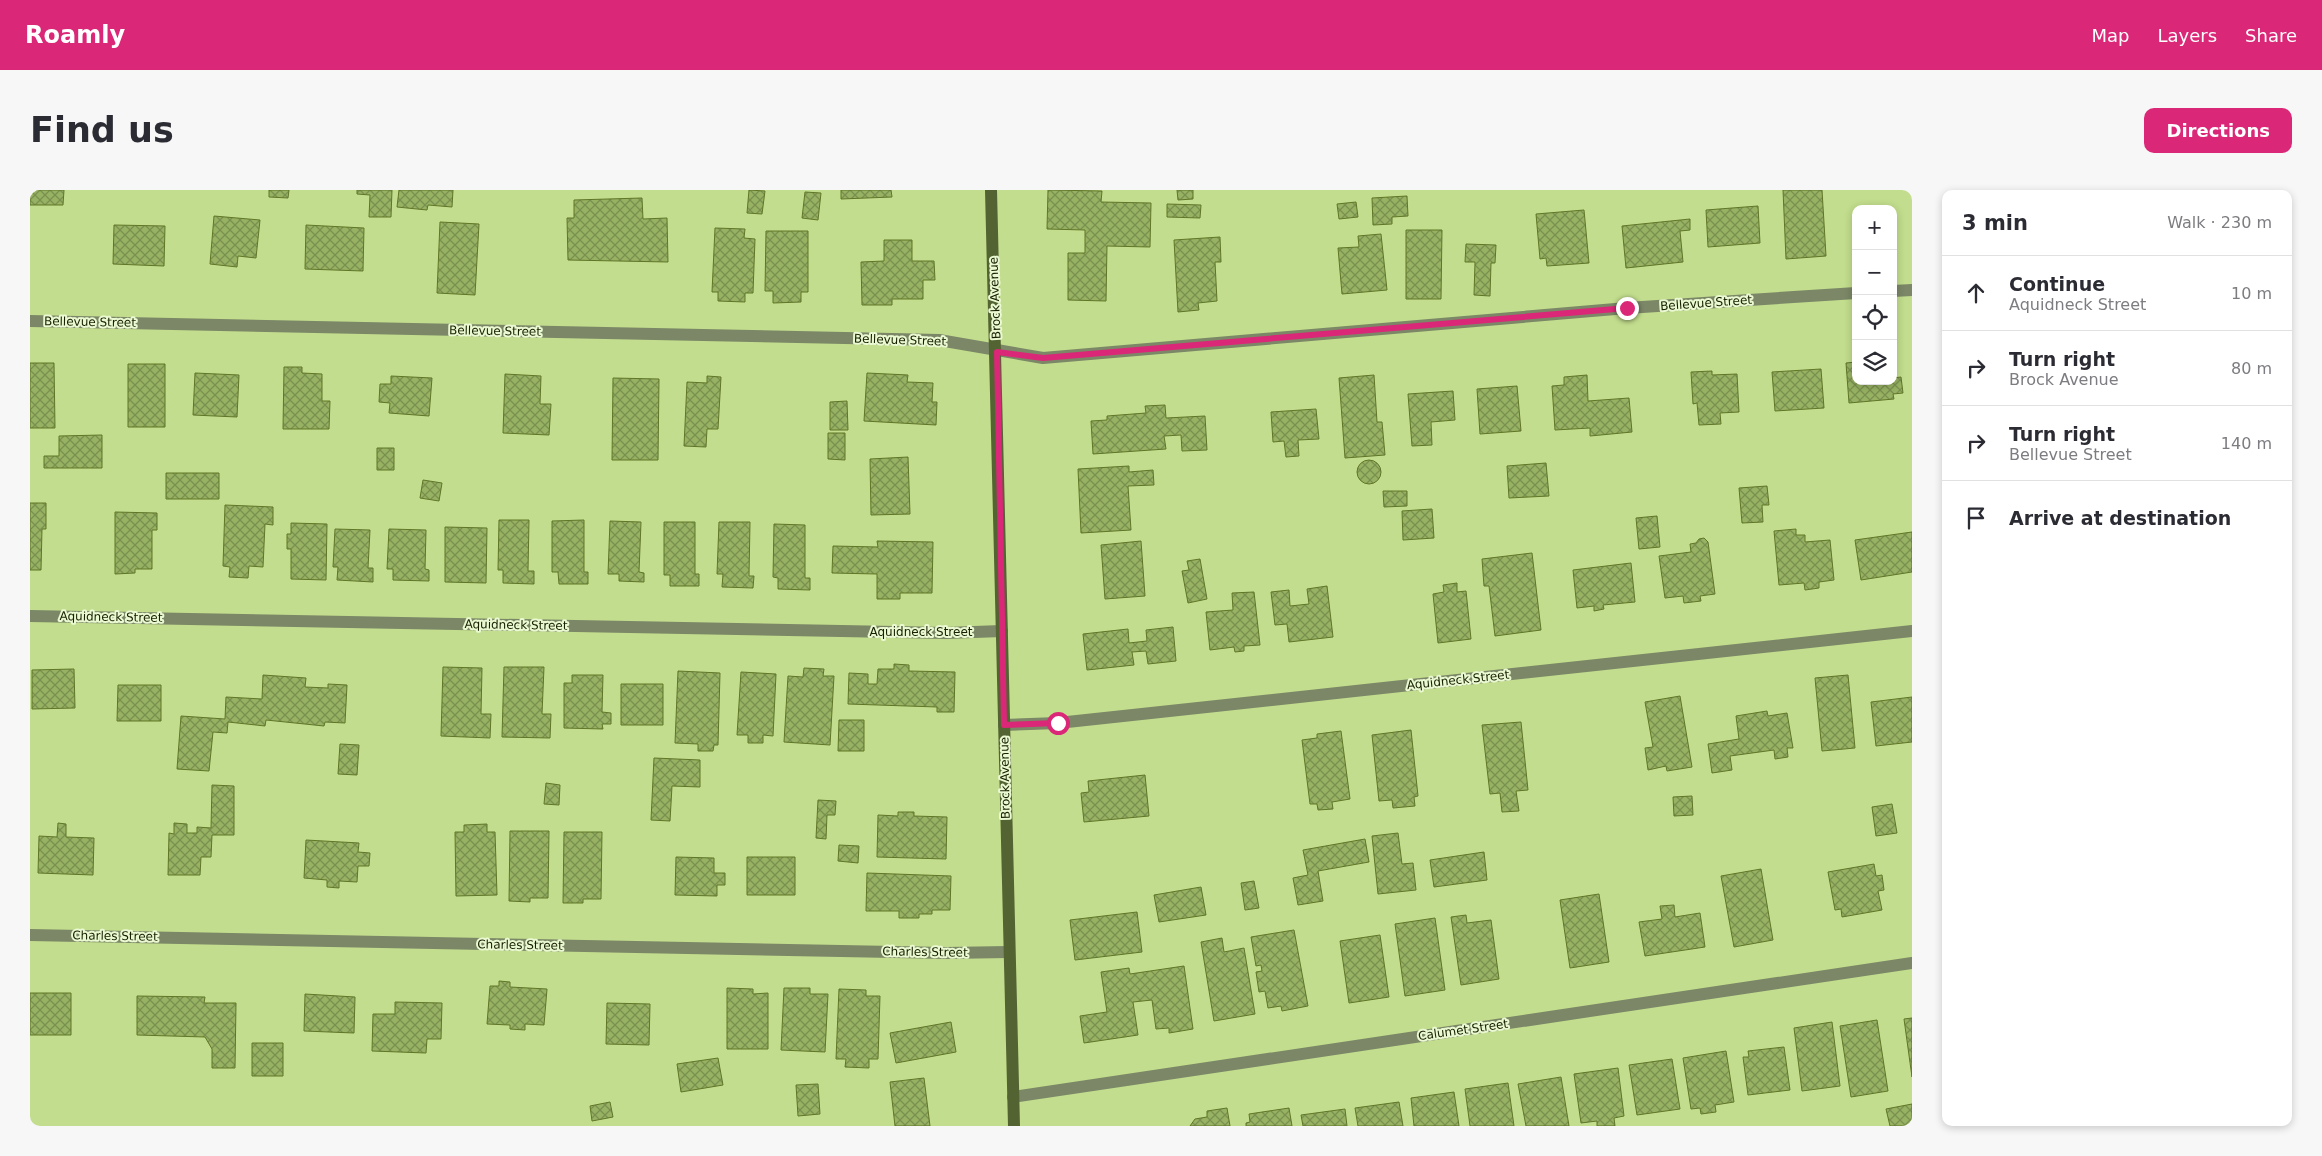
<!DOCTYPE html>
<meta charset="utf-8">
<style>
:root{--surface:#fff;--page:#f7f7f7;--text:#2b2b33;--muted:#7c7c81;--line:#e1e1e2;--accent:#db2777}
body{margin:0;font-family:"DejaVu Sans",sans-serif;background:var(--page);color:var(--text)}
.controls{position:absolute;right:15px;top:15px;display:grid;overflow:hidden;border-radius:10px;box-shadow:0 2px 8px #0003}
.controls button{width:45px;height:45px;display:grid;place-items:center;padding:0;border:0;border-bottom:1px solid var(--line);background:var(--surface);color:var(--text);font:25px sans-serif}
.stop{position:absolute;width:15px;height:15px;margin:-11px;border:4px solid #db2777;border-radius:50%;background:#fff}
.stop.end{background:#db2777;border-color:#fff;box-shadow:0 1px 5px #0008}
.list{margin:0;padding:0;list-style:none}
h2{display:flex;justify-content:space-between;align-items:center;height:65px;margin:0;padding:0 20px;font-size:21px}
h2 small{font-size:16px;font-weight:400;color:var(--muted)}
.list li{display:grid;grid-template-columns:32px 1fr auto;gap:15px;align-items:center;box-sizing:border-box;height:75px;padding:0 20px;border-top:1px solid var(--line)}
.list b{display:block;font-size:19px;white-space:nowrap}
.list p{margin:0;font-size:16px;white-space:nowrap;color:var(--muted)}
.list em{font-size:16px;font-style:normal;color:var(--muted)}
.icon{flex:none;width:28px;height:28px;fill:none;stroke:currentColor;stroke-width:2;stroke-linecap:round;stroke-linejoin:round}
.map{position:relative;flex:none;width:1882px;height:936px;overflow:hidden;border-radius:10px}
header{display:flex;align-items:center;gap:30px;box-sizing:border-box;height:70px;padding:0 25px;background:var(--accent);color:#fff}
header strong{font-size:24px}
nav{display:flex;gap:28px;margin-inline-start:auto;font-size:18px}
.intro{display:flex;align-items:center;justify-content:space-between;box-sizing:border-box;height:120px;padding:0 30px}
h1{margin:0;font-size:35px}
.button{padding:12px 22px;border-radius:10px;background:var(--accent);color:#fff;font-size:18px;font-weight:700}
main{display:flex;gap:30px;padding:0 30px}
aside{flex:1;background:var(--surface);border-radius:10px;box-shadow:0 2px 8px #0003}
.map>svg:first-child{display:block}
.building{fill:url(#building-cross-hatch);stroke:#5f7627}
.lines{fill:none;stroke-linecap:round;stroke-linejoin:round}
.minor{stroke:#7b8767;stroke-width:12}
.secondary{stroke:#536332;stroke-width:12}
.route{stroke:#db2777;stroke-width:6}
.labels{text-anchor:middle;stroke-width:4;stroke-linejoin:round;paint-order:stroke}
.street-label{font-size:12px;fill:#161f00;stroke:#eaf9d1}
</style>
<header>
<strong>Roamly</strong>
<nav><a>Map</a><a>Layers</a><a>Share</a></nav>
</header>
<div class="intro"><h1>Find us</h1><a class="button">Directions</a></div>
<main>
<div class="map">
<svg width="1882" height="936" viewBox="0 0 1882 936">
<defs>
<pattern id="building-cross-hatch" width="8" height="8" patternUnits="userSpaceOnUse" patternTransform="scale(1.25)"><rect width="8" height="8" fill="#97b263"/><path d="M0 0l8 8M0 8l8-8" fill="none" stroke="#7a904f"/></pattern>
</defs>
<rect width="100%" height="100%" fill="#c2dd8d"/>
<path class="building" d="M0 0H34L33 15H0Z
M239 0H259L258 8 239 7Z
M327 0H362L361 27H339L340 5 327 4Z
M369 0H423L422 17 398 15 397 20 367 17Z
M719 0 735 1 732 24 717 23Z
M811 0H861L862 7 811 9Z
M1018 0 1072 1 1071 12 1121 13 1120 57 1077 56 1076 111 1038 110V63H1055V40L1017 39Z
M1147 0H1163V9L1148 10Z
M1753 0H1792L1796 66 1756 69Z
M775 2 791 3 788 30 772 28Z
M1377 6 1378 26 1362 27V34L1343 35 1342 8Z
M612 8 613 29 637 28 638 72 538 70 537 28H544V10Z
M1326 12 1328 27 1309 29 1307 14Z
M1137 14 1171 15 1170 28 1137 27Z
M1728 16 1730 53 1678 57 1676 20Z
M1554 20 1559 73 1517 76 1516 68 1510 69 1506 24Z
M184 26 230 30 226 68 208 66 207 77 180 74Z
M1660 29V40L1650 41 1653 72 1596 78 1592 36Z
M410 32 449 34 445 105 407 103Z
M84 35 135 36 134 76 83 74Z
M276 35 334 38 333 81 275 79Z
M685 38 715 39 714 48 725 49 723 103H715V112L688 111V102H682Z
M1376 40H1412L1411 109H1376Z
M736 41H778V102H771V112L743 113V101H735Z
M1351 44 1357 100 1312 104 1308 58 1329 57 1328 46Z
M1190 47 1191 72H1185L1187 111 1168 113 1169 120 1148 122 1144 50Z
M854 50H882V71H904L905 90H893V109H862V115H832L831 72 854 71Z
M1436 54 1466 55 1465 73H1461L1460 106 1444 105 1445 72H1435Z
M1826 172V191H1863V188L1871 187 1873 203 1863 204 1864 209 1819 213 1816 173Z
M0 173H24L25 238H0Z
M98 174H135V237H98Z
M254 177H272V183L292 184V211H300L299 239H253Z
M1791 179 1794 218 1745 221 1742 182Z
M1682 181V185L1707 184 1709 222 1690 223 1691 234 1669 235 1667 213 1663 214 1661 182Z
M165 183 209 185 207 227 163 225Z
M837 183 878 185 877 192 903 193 902 212H907L906 235 834 231Z
M475 184 511 186 510 214H521L519 245 473 243Z
M1344 185 1347 232H1352L1355 265 1315 268 1309 188Z
M1557 185 1558 211 1599 208 1602 242 1560 246V238L1525 240 1522 196 1534 195V187Z
M361 186 402 188 399 226 359 223 360 213 349 212 350 194H361Z
M677 186 691 187 688 239H677L676 257 654 256 657 192 677 193Z
M583 188 629 189 628 270H582Z
M1487 196 1491 241 1450 244 1447 199Z
M1423 201 1425 230 1401 232 1402 255 1382 256 1378 204Z
M817 211 818 240H800V212Z
M1135 215 1136 228 1175 226 1177 260 1152 261 1151 245 1134 246 1136 259 1063 264 1061 231 1077 230V226L1116 223 1115 216Z
M1286 219 1289 249 1268 250 1269 266 1256 267 1254 251 1243 252 1241 222Z
M798 243H815V270L798 269Z
M72 245V278H14V266H29V246Z
M347 258H364V280H347Z
M878 267 880 324 841 325 840 269Z
M1327 282a12 12 0 1 1 24 0a12 12 0 1 1-24 0Z
M1516 273 1519 306 1479 308 1477 276Z
M1099 276V282L1123 280 1124 295 1098 296 1101 340 1051 343 1048 279Z
M136 283H189V309H136Z
M393 290 412 293 409 311 390 308Z
M1737 296 1739 315H1732L1733 332 1712 333 1709 298Z
M1353 301H1377V316L1354 317Z
M0 313H16V339H12L11 380H0Z
M195 315 243 317V335L235 334 233 377 219 376 218 388 199 387 200 377 193 376Z
M1402 319 1404 348 1373 350 1372 321Z
M85 322 127 323V340H122V379H105V383L85 384Z
M1627 326 1630 357 1609 359 1606 328Z
M469 330H499L498 381H504V394L473 393V380H468Z
M554 330V382H558V394H529L528 382H522V331Z
M580 331 611 332 609 382 614 383V392L589 391V384H578Z
M634 332H665V384H669V396H640V385H634Z
M689 332H720L719 386H724L723 398 692 397 693 384H687Z
M261 333 297 334 296 390 261 389V359H257V344H261Z
M744 334 775 335V388H780V400L748 399V388L743 387Z
M415 337 457 338 456 393 415 392Z
M305 339 340 340 338 378H343V392L307 390 308 377H303Z
M359 339 396 340 395 379 399 380V391L363 390V379H357Z
M1766 339V345H1775V352L1800 350 1804 390 1789 392V398L1775 400 1774 393 1749 395 1744 341Z
M1882 342V382L1831 390 1825 350Z
M1674 348 1678 352 1685 404 1670 406 1671 411 1654 413 1653 406 1635 408 1629 366 1661 362 1660 354 1666 353 1669 349Z
M847 351 903 352 902 403H870V409H847V384L802 383 803 356 848 357Z
M1111 351 1115 406 1075 409 1071 355Z
M1502 363 1511 440 1465 446 1459 396H1454L1452 369Z
M1170 369 1177 409 1158 413 1152 381 1159 380 1157 371Z
M1601 373 1605 412 1573 415 1574 419 1564 421V416L1547 418 1543 380Z
M1427 393V402L1436 401 1441 449 1408 453 1403 404 1414 402 1413 395Z
M1297 396 1303 447 1259 452 1257 434 1245 435 1241 402 1259 400 1260 416 1279 414 1277 399Z
M1224 402 1230 455 1214 456V461L1205 462 1204 457 1180 460 1176 422 1203 420 1202 403Z
M1143 437 1146 471 1118 474 1116 461 1102 462 1104 475 1057 480 1053 444 1098 439 1099 453 1117 451 1116 440Z
M864 474 879 475V481L925 482 924 522H907V517L818 514 819 483 838 484V494H847L848 479H864Z
M413 477 452 478 451 524H461L460 548 411 546Z
M474 477H514L512 524H521L520 548 472 547Z
M774 478 794 479 793 486H804L800 555 754 552 758 486 773 487Z
M44 479 45 518 2 519V480Z
M648 481 690 483 688 555H684L683 561H668V554L645 553Z
M711 482 746 484 743 546 733 545V553H718V545H707Z
M233 485 276 488 275 497 298 498V494L317 495 315 533 295 532 294 536 236 530 235 536 198 532 197 543 183 542 179 581 147 579 151 526 195 529 196 507 232 509Z
M542 485H573L572 522 581 523V534H572L573 539 534 538V493H542Z
M1818 485 1825 558 1792 561 1785 488Z
M591 494H633V535H591Z
M88 495H131V531H87Z
M1650 506 1662 577 1637 581 1636 576 1618 580 1615 558 1623 557 1615 512Z
M1882 507V552L1846 556 1841 512Z
M1737 521 1738 526 1757 523 1763 558H1757L1758 567 1745 569 1744 560 1700 566 1702 580 1682 583 1678 554 1709 549 1706 526Z
M809 530H834V561H808Z
M1491 532 1498 600 1486 601 1489 621 1472 622 1470 603 1460 604 1452 535Z
M1381 540 1388 606 1384 607 1385 616 1363 618 1362 610 1349 611 1342 545Z
M1311 541 1320 609 1302 612 1303 619 1288 620 1287 614H1280L1272 550 1287 548V544Z
M310 554 329 555 327 585 308 584Z
M624 568 670 570V597L642 596 640 631 621 630Z
M1115 585 1119 626 1054 632 1051 603 1059 602 1058 591Z
M516 593 530 595 529 615 514 614Z
M182 595 204 596V645H182L181 667H171L170 685H138L139 643 144 644V633L157 634V643H167V637L181 638Z
M1662 606 1663 625 1644 626 1643 607Z
M788 610 806 611 805 625H797L796 649 786 648Z
M1862 614 1867 643 1846 646 1842 617Z
M868 622H884V626L917 627 916 669 847 667 848 625 868 626Z
M28 633 36 634V647L64 648 63 685 8 683 9 646 27 647Z
M457 634V642H465L467 705 426 706 425 642H434V635Z
M480 641H519L518 708H500V712L479 711Z
M534 642H572L571 709H553V713H533Z
M1368 643 1372 674 1383 673 1386 700 1348 704 1342 646Z
M1335 649 1339 672 1288 681 1293 711 1268 715 1263 688 1278 685 1273 660Z
M276 650 329 653 328 662 340 663 339 676H328L327 692 309 691V698L297 697V690L274 688Z
M809 655 829 656 828 673 808 671Z
M1454 662 1457 690 1404 697 1400 670Z
M646 667 684 668V683H695V695H687V706L645 705Z
M717 667H765V705H717Z
M1844 674 1846 686 1852 685 1854 700 1848 701 1852 720 1812 727 1811 719 1805 720 1798 682Z
M1731 679 1743 750 1704 757 1691 686Z
M837 683 921 686 920 720H902V724H889V728H869V721H836Z
M1224 691 1229 718 1215 720 1211 693Z
M1171 697 1176 725 1129 732 1124 705Z
M1569 704 1579 772 1540 778 1530 710Z
M1644 715 1645 727 1670 723 1675 757 1615 766 1609 732 1632 729 1630 716Z
M1107 722 1112 762 1045 770 1040 730Z
M1436 725 1437 733 1461 730 1469 789 1431 795 1421 727Z
M1405 728 1415 800 1375 806 1365 734Z
M1264 740 1278 816 1252 821 1251 816 1238 818 1235 801 1229 802 1226 782 1232 781 1231 775 1226 776 1221 747Z
M1350 745 1359 807 1319 813 1310 751Z
M1192 748 1194 762 1214 758 1225 824 1184 831 1171 752Z
M1154 776 1163 839 1139 843V838L1126 839 1122 810 1103 812 1108 845 1054 853 1050 826 1077 822 1071 782 1099 778 1100 784Z
M469 791 480 792V797L517 799 514 835 495 834V840L480 839V835L457 834 460 796H469Z
M697 798 723 799V804L738 803V859H697Z
M754 798H780V804H798L795 862 751 860Z
M809 799 836 800V806H850L848 869H839V878L815 877 816 869H806Z
M0 803H41V845H0Z
M275 804 325 807 324 843 274 841Z
M107 806 175 807 174 813H206L205 878H182V859L175 847 107 845Z
M365 812 412 813 411 849H397L396 863 342 861 343 824H365Z
M577 813 620 814 619 855 576 854Z
M1882 828V887L1874 829Z
M1847 830 1858 901 1821 907 1810 836Z
M921 832 926 862 866 873 860 843Z
M1802 832 1810 896 1772 901 1764 838Z
M222 853H253V886H222Z
M1754 857 1760 900 1718 905 1713 867H1719L1718 861Z
M1696 861 1704 912 1685 915 1686 922 1671 924 1670 918 1661 919 1653 868Z
M688 868 693 895 651 902 647 874Z
M1642 869 1650 919 1607 925 1599 875Z
M1588 878 1594 926 1584 928 1585 936H1567V931L1551 933 1544 884Z
M1531 887 1539 936H1496L1488 894Z
M894 888 900 936H865L860 892Z
M1478 893 1484 936H1440L1435 899Z
M788 894 790 924 768 926 766 895Z
M1424 902 1429 936H1384L1381 908Z
M580 912 583 927 562 931 560 916Z
M1369 912 1373 936H1328L1325 918Z
M1882 914V936H1860L1856 919Z
M1197 918 1200 936H1160L1165 929 1177 927V921Z
M1259 918 1262 936H1216V933L1220 932 1219 924Z
M1315 919 1317 936H1273L1271 925Z"/>
<g class="lines">
<path class="minor" d="M1863 101 1882 100
M0 131 909 150 1013 168 1597 118 1826 103
M0 426 916 443 972 441
M974 535 1028 533 1882 441
M0 745 916 763 979 762
M983 907 1882 773"/>
<path class="secondary" d="M961 0 984 936"/>
</g>
<g class="lines">
<path class="route" d="M1028 533 974 535 967 162 1013 168 1597 118"/>
</g>
<g class="labels">
<g class="street-label">
<text transform="translate(965 108) rotate(-92)" y="4">Brock Avenue</text>
<text transform="translate(1676 113) rotate(-4)" y="4">Bellevue Street</text>
<text transform="translate(60 132) rotate(1)" y="4">Bellevue Street</text>
<text transform="translate(465 141) rotate(1)" y="4">Bellevue Street</text>
<text transform="translate(870 150) rotate(2)" y="4">Bellevue Street</text>
<text transform="translate(81 427) rotate(1)" y="4">Aquidneck Street</text>
<text transform="translate(486 435) rotate(1)" y="4">Aquidneck Street</text>
<text x="891" y="446">Aquidneck Street</text>
<text transform="translate(1428 490) rotate(-6)" y="4">Aquidneck Street</text>
<text transform="translate(975 588) rotate(-91)" y="4">Brock Avenue</text>
<text transform="translate(85 746) rotate(1)" y="4">Charles Street</text>
<text transform="translate(490 755) rotate(1)" y="4">Charles Street</text>
<text transform="translate(895 762) rotate(1)" y="4">Charles Street</text>
<text transform="translate(1433 840) rotate(-8)" y="4">Calumet Street</text>
</g>
</g>
</svg>
<div class="controls">
<button>+</button>
<button>−</button>
<button><svg class="icon" aria-label="locate" viewBox="0 0 24 24"><circle cx="12" cy="12" r="6"/><path d="M12 2v4M12 18v4M2 12h4M18 12h4"/></svg></button>
<button><svg class="icon" aria-label="layers" viewBox="0 0 24 24"><path d="M12 4l9 5-9 5-9-5zM3 14l9 5 9-5"/></svg></button>
</div>
<div class="stop" style="left:1028px;top:533px"></div>
<div class="stop end" style="left:1597px;top:118px"></div>
</div>
<aside>
<h2>3 min<small>Walk · 230 m</small></h2>
<ul class="list">
<li><svg class="icon" aria-label="ahead" viewBox="0 0 24 24"><path d="M12 20V5M6 11l6-6 6 6"/></svg><div><b>Continue</b><p>Aquidneck Street</p></div><em>10 m</em></li>
<li><svg class="icon" aria-label="right" viewBox="0 0 24 24"><path d="M7 20v-9h11M14 6l5 5-5 5"/></svg><div><b>Turn right</b><p>Brock Avenue</p></div><em>80 m</em></li>
<li><svg class="icon" aria-label="right" viewBox="0 0 24 24"><path d="M7 20v-9h11M14 6l5 5-5 5"/></svg><div><b>Turn right</b><p>Bellevue Street</p></div><em>140 m</em></li>
<li><svg class="icon" aria-label="arrive" viewBox="0 0 24 24"><path d="M6 21V4h12l-3 4 3 4H6"/></svg><div><b>Arrive at destination</b></div></li>
</ul>
</aside>
</main>
